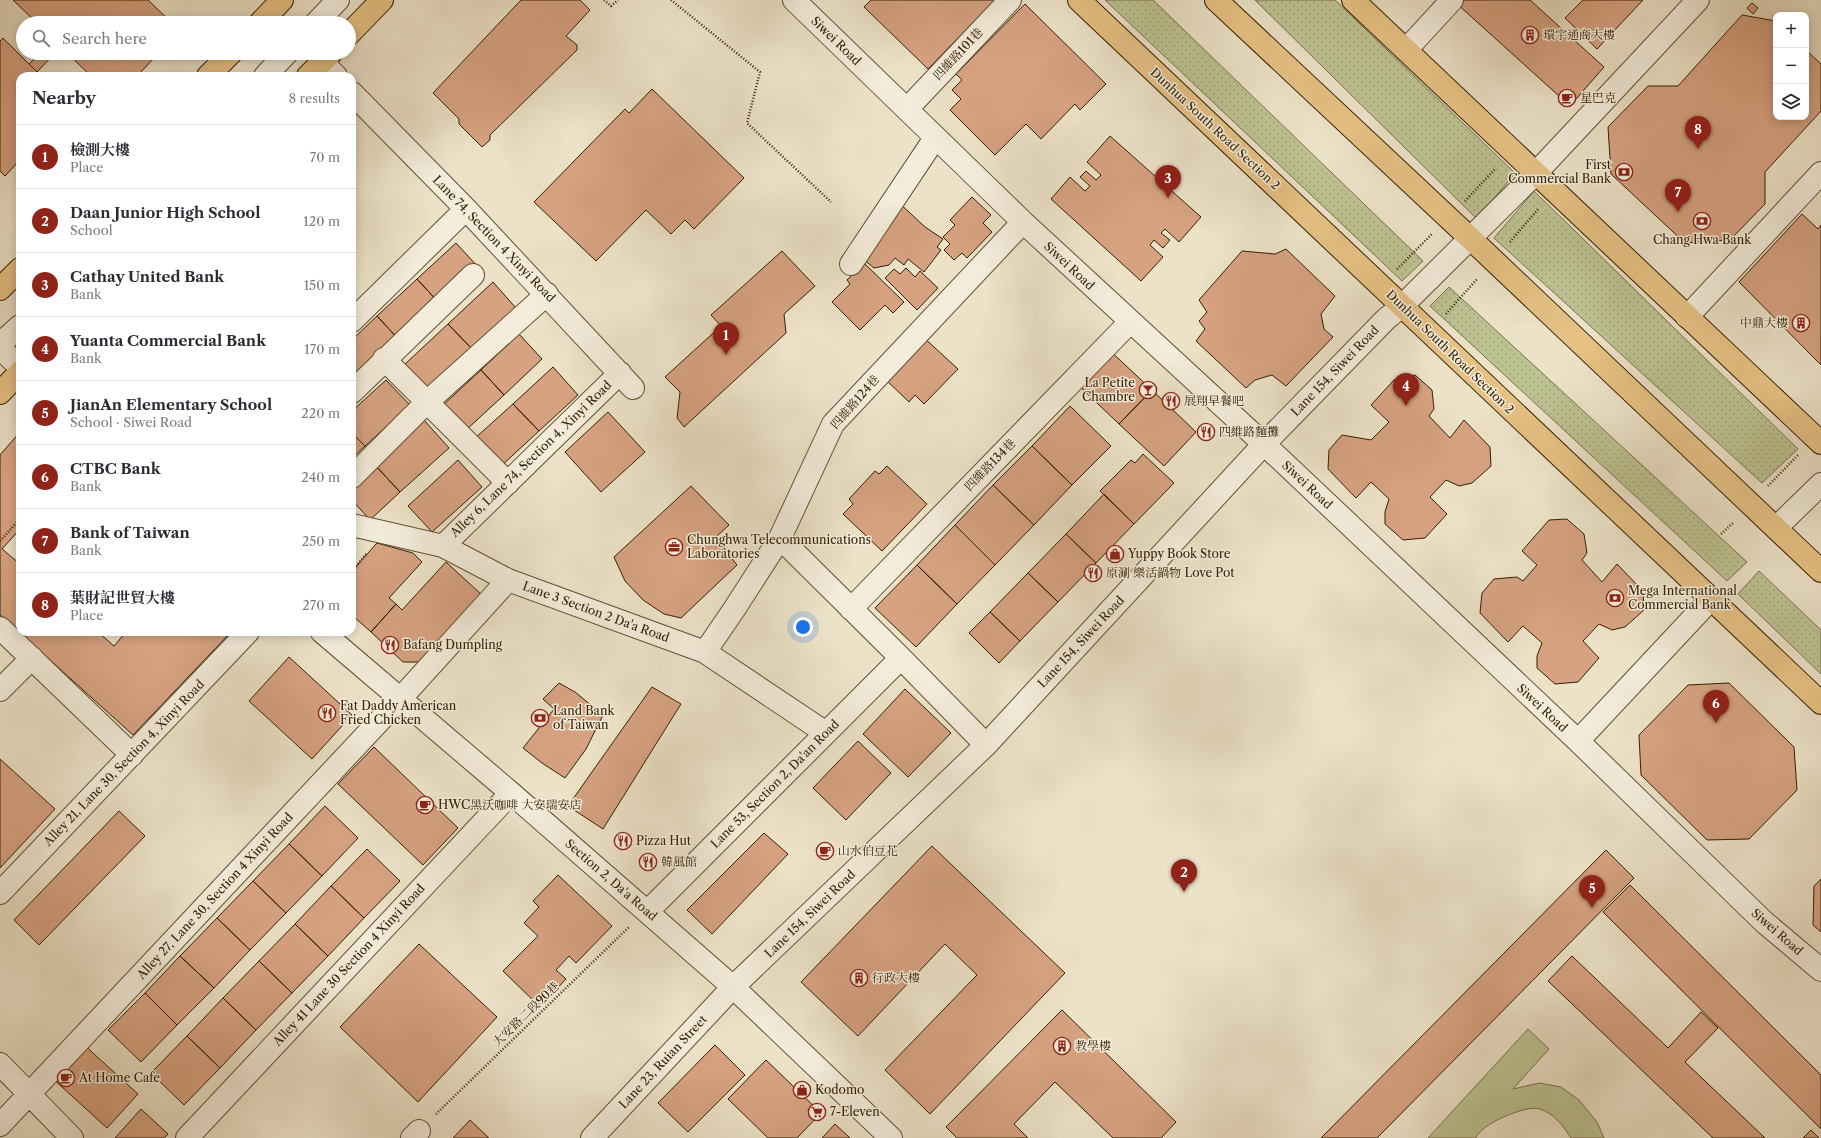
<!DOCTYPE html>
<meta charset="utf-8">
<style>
:root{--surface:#fff;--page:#f7f7f7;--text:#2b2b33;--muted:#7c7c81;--line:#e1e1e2;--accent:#8f2418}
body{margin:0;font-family:"Libre Caslon Text","Noto Serif TC",serif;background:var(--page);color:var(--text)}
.controls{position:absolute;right:12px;top:12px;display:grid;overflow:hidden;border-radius:8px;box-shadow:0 2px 10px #0003}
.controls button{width:36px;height:36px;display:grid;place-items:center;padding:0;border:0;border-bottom:1px solid var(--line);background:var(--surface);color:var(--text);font:20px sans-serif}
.you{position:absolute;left:803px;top:627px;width:14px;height:14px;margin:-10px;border:3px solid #fff;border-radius:50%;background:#1a73e8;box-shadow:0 0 0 6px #1a73e833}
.badge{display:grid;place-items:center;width:26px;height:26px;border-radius:50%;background:var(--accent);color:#fff;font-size:13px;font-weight:700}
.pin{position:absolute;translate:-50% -33px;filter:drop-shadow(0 1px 2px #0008)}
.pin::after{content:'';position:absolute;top:21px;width:14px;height:12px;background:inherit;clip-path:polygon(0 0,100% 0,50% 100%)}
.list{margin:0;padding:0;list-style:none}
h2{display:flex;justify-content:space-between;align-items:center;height:52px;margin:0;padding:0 16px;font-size:17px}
h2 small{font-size:13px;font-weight:400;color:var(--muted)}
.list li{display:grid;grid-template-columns:26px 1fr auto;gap:12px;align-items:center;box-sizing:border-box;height:64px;padding:0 16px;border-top:1px solid var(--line)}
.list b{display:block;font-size:15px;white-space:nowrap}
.list p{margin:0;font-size:13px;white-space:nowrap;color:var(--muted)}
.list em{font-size:13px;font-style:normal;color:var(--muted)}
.icon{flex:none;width:22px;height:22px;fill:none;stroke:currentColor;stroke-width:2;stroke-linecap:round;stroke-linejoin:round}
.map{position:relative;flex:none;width:1821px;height:1138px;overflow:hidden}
.search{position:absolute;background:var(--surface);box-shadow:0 2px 10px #0003;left:16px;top:16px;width:340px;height:44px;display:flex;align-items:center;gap:10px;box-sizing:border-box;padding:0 14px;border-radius:22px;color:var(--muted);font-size:15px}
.panel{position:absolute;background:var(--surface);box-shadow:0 2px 10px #0003;left:16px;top:72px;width:340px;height:564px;border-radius:12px}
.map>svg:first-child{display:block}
.park{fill:url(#park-dots);stroke:#78714a}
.garden{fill:#bdc292;stroke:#78714a}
.building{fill:#d6a280;stroke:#342002}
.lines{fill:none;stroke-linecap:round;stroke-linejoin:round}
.minor-casing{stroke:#625034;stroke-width:24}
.major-casing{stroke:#342002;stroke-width:24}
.path{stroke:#342002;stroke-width:2.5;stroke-dasharray:1 2;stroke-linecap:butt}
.minor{stroke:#f3ecdb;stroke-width:22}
.major{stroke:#e6c184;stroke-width:22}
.labels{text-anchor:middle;stroke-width:3;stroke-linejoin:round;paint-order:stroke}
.poi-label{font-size:12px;fill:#342002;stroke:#f3ecdb;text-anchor:start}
.street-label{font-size:12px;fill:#342002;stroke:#f3ecdb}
</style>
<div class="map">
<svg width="1821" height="1138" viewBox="0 0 1821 1138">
<defs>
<pattern id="park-dots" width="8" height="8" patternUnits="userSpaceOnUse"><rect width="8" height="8" fill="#bdc292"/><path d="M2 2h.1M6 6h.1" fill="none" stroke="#a3a67c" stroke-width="1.8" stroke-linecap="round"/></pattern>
</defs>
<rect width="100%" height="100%" fill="#ece2c8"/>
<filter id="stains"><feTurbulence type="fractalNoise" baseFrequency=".005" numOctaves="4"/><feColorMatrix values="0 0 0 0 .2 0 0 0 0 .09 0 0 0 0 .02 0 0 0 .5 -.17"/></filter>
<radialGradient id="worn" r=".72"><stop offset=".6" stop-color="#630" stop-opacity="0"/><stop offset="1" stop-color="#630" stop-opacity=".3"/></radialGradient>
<path class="park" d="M1105 0H1153L1423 261 1402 281Z
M1255 0H1335L1515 173 1477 219Z
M1534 191 1798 449 1762 483 1494 238Z
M1449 287 1747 562 1727 581 1430 306Z
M1759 571 1821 630V674L1738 594Z"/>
<path class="garden" d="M1528 1029 1549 1049 1513 1089 1539 1083 1561 1087 1579 1100 1597 1122 1604 1138H1571C1563 1126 1555 1114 1540 1109 1527 1104 1479 1125 1476 1138H1428Z"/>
<path class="building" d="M13 0H148L172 23H37Z
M521 0H580L590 10 566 36 577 45V50L490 135V140L482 147 459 124V119L433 93Z
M871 0H995L928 69 864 7Z
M1457 0H1530L1604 67 1570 106 1455 2Z
M1583 0H1643L1597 49 1565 18Z
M1752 3 1758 8 1753 14 1747 8Z
M1025 4 1106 84 1080 110 1075 104 1041 139 1026 124 995 155 950 110 961 99 952 90 962 80 956 74Z
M1742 15 1776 21V117H1806V50L1821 64V111L1765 172V204L1730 240 1685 243 1611 174 1608 127 1648 86H1678Z
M3 38 41 76H20V160L5 176 0 171V41Z
M40 53H55L37 72 29 64Z
M67 53H159L137 76H91Z
M652 89 744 178 694 229 685 220 671 234 646 210 596 261 534 202 625 109 629 113Z
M1110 136 1201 217 1179 242 1165 229 1161 233 1170 240 1163 248 1154 240 1150 245 1163 257 1141 281 1051 199 1070 177 1085 191 1090 186 1080 177 1086 171 1096 180 1101 175 1087 162Z
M972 197 991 215 983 223 992 232 967 258 962 253 954 260 944 250 950 244 943 237 955 225 950 220Z
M896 200 925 227 943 239 937 247 941 250 924 272 908 259 904 265 895 258 889 265 874 268 863 259Z
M1802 214 1818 229 1821 225V365L1739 282Z
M456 243 479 268 440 304 417 279Z
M1286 249 1335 296 1321 314 1324 329 1333 337 1286 386 1272 375 1255 380 1246 388 1196 341 1205 329 1199 321 1207 312 1199 300 1242 251 1275 254Z
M782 251 815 286 784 314 786 333 684 427 677 418 680 392 665 377 721 326 711 315Z
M864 263 904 302 893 313 885 305 860 330 832 302 850 284 847 280Z
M906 268 915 277 920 271 938 288 917 310 885 278 894 269 900 274Z
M417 279 440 304 400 341 377 316Z
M493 282 516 308 472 349 448 324Z
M377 316 400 341 360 378 352 368V340Z
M448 324 472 349 427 390 404 365Z
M519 334 542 359 504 395 481 370Z
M922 336 958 369 924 404 915 395 909 402 883 377Z
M1107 348 1152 390 1119 424 1075 382Z
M553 367 578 395 539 431 513 404Z
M481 370 504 395 465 431 442 406Z
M1415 375 1432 390 1434 409 1429 416 1450 438 1464 420 1490 447 1491 466 1472 483 1459 486 1446 480 1430 497 1447 514 1425 538 1403 540 1385 524V512L1389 499 1371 482 1356 498 1328 469 1329 450 1342 435 1371 440 1389 422 1371 405 1394 380Z
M386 380 410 405 365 446 352 433V411Z
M1152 390 1196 432 1164 466 1119 424Z
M513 404 539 431 499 468 473 440Z
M1070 406 1111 446 1072 485 1032 446Z
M608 412 645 452 601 492 565 452Z
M424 420 449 448 400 492 375 465Z
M20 432V529L2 549 20 564V632H98L114 646 126 632H231L133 735 0 615V455Z
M352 433 365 446 352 458Z
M1032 446 1072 485 1034 525 993 485Z
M1143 454 1174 483 1134 524 1100 491 1131 460 1135 463Z
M458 460 482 487 432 532 408 506Z
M375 465 400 492 370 520 352 500V486Z
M887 466 927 504 882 551 843 514 853 504 849 499 875 471 879 474Z
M993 485 1034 525 995 565 955 525Z
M691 486 729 525 716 537 737 565 681 618 664 614 643 600 625 581 614 557Z
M1104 494 1134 524 1096 563 1066 534Z
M1567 519 1584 534 1587 553 1582 560 1602 582 1617 564 1643 591 1644 610 1625 627 1612 630 1599 624 1583 641 1599 658 1578 682 1555 684 1537 668V656L1542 643 1523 626 1508 642 1480 613 1482 593 1494 579 1517 577 1523 581 1537 565 1522 551 1549 520Z
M955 525 995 565 957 604 917 565Z
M1066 534 1096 563 1058 602 1028 573Z
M377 543 413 553 422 562 389 598 396 604 371 632 352 615V571Z
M446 562 482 595 420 662H403L371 632 396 604 402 610Z
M917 565 957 604 916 647 875 608Z
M1028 573 1058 602 1020 641 990 612Z
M990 612 1020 641 999 663 969 633Z
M289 657 352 715 312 759 249 701Z
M559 683 575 692 603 715 586 749 565 778 542 763 523 748 554 709 543 699Z
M1729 683 1794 747 1797 790 1749 839 1707 840 1641 775 1639 735 1688 685Z
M652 687 681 704 603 829 568 806Z
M905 689 951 733 908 777 863 734Z
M858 741 891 773 846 820 813 788Z
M374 747 458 828 423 865 338 784Z
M0 759 55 809 0 868Z
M325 806 358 838 322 876 289 844Z
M119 811 145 836 39 945 14 920Z
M764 833 788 854 712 934 687 910Z
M289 844 322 876 286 913 253 881Z
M932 846 1065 973 930 1114 885 1070 977 975 945 944 858 1036 801 982Z
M367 849 400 881 364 918 331 886Z
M1606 850 1634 878 1377 1138H1321Z
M558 875 612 926 576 963 569 956 556 970 566 979 540 1007 503 971 538 936 524 923 539 907 533 901Z
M1821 879V932L1813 925 1814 886Z
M253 881 286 913 250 950 217 918Z
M1630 885 1821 1075V1129L1603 912Z
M331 886 364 918 328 956 295 924Z
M217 918 250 950 214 988 180 956Z
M295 924 328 956 292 993 259 961Z
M419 944 497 1017 418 1102 340 1027Z
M180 956 214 988 177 1025 145 993Z
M1572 956 1668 1048 1701 1012 1718 1028 1685 1062 1765 1138H1713L1548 981Z
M259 961 292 993 256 1030 223 998Z
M145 993 177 1025 141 1062 108 1030Z
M223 998 256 1030 220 1068 187 1036Z
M1062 1010 1176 1122 1161 1138H1113L1055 1082 1014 1124 1028 1138H957L946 1127Z
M187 1036 220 1068 184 1105 151 1073Z
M82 1043 138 1094 107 1128 51 1077Z
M715 1045 745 1075 688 1132 658 1103Z
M766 1060 821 1113 797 1138H768L728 1099Z
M141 1109 168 1134 164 1138H115Z
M470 1120 489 1138H453Z
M835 1124 850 1138H822Z
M1811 1130 1819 1138H1803Z"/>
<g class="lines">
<defs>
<path id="minor" d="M794 0 1023 222 1280 459 1578 741 1764 922 1821 970
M316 23 338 0
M1406 50 1452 0
M322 62 336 76
M265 76 287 53
M352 93 466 209 633 388
M907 109 1010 0
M851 264 935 138
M1687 317 1821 173
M352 321 466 209
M0 344 20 326
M0 348 20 367
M384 359 508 483
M352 392 473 275
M352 477 427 402 547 294
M352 525 443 546 508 580 705 652 826 733
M1776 528 1821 484
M780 538 901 658 986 745
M443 546 620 373
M851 609 1130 322
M0 628 132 755
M322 632 511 793 733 987 891 1138
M705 652 735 608 780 538 833 424 1023 222
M0 690 32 658
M1578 741 1711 599
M0 893 248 632
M648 911 901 658
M0 1064 72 1138
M0 1125 401 698 508 580
M187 1138 511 793
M412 1138 419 1131
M592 1138 733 987 986 745 1264 444 1386 319 1402 306 1536 173 1698 0"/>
<path id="major" d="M1079 0 1821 703
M1216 0 1471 239 1821 571
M1353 0 1821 443
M260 23 282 0
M349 34 382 0
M208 76 231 53
M308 76 331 53
M0 289 20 269
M0 393 20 372"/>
</defs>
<use href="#minor" class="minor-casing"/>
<use href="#major" class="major-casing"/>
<path class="path" d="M604 0 611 6 618 0
M671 0 760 72 747 123 831 202
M1465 201 1496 168
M1510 242 1539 208
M1397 269 1432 234
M1446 314 1477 279
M1768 486 1799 454
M1721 534 1734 522
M0 541 20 519
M352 571 367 553
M436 1114 629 927"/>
<use href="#minor" class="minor"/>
<use href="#major" class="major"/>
</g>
<defs>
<symbol id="building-ring" viewBox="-11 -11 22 22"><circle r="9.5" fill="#f3ecdb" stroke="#8f2418" stroke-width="1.5"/><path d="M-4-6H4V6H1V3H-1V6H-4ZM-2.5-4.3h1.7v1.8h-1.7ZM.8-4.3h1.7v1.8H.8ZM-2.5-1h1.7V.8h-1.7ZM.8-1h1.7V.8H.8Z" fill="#8f2418"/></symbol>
<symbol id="cafe-ring" viewBox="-11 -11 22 22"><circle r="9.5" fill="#f3ecdb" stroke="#8f2418" stroke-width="1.5"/><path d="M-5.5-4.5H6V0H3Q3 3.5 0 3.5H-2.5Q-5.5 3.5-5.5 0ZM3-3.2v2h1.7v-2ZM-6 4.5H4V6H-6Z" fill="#8f2418"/></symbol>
<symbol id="bank-ring" viewBox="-11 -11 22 22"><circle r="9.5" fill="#f3ecdb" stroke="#8f2418" stroke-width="1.5"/><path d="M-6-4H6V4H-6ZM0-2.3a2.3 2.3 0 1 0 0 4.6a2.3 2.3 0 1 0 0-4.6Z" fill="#8f2418"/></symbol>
<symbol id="bar-ring" viewBox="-11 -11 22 22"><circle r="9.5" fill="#f3ecdb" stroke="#8f2418" stroke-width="1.5"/><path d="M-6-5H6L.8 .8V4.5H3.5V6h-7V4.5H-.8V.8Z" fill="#8f2418"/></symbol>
<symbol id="restaurant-ring" viewBox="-11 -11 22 22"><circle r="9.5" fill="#f3ecdb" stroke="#8f2418" stroke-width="1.5"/><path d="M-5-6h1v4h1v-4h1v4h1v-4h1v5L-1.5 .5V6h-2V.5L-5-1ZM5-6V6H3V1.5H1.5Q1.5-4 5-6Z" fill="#8f2418"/></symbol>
<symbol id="office-ring" viewBox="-11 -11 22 22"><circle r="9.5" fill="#f3ecdb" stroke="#8f2418" stroke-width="1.5"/><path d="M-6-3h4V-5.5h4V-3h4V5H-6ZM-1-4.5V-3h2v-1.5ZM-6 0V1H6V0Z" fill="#8f2418"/></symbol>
<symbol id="shop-ring" viewBox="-11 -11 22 22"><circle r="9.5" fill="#f3ecdb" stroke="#8f2418" stroke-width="1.5"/><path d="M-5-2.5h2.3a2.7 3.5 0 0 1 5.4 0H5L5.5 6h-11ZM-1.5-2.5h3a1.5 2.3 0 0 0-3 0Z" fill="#8f2418"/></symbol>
<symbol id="supermarket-ring" viewBox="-11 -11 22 22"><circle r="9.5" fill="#f3ecdb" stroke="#8f2418" stroke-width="1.5"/><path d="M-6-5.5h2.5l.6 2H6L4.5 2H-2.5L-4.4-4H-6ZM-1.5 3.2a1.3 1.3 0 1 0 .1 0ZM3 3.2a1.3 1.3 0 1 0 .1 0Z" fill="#8f2418"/></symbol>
</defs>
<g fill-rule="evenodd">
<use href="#building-ring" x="1520" y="25" width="20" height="20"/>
<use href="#cafe-ring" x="1557" y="88" width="20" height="20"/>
<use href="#bank-ring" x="1614" y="162" width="20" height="20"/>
<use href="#bank-ring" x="1692" y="211" width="20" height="20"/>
<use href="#building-ring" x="1791" y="313" width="20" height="20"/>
<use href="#bar-ring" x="1138" y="380" width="20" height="20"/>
<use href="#restaurant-ring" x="1161" y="391" width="20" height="20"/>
<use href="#restaurant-ring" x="1196" y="422" width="20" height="20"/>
<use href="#office-ring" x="664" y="537" width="20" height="20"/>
<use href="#shop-ring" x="1105" y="544" width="20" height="20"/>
<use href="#restaurant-ring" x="1083" y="563" width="20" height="20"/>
<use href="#bank-ring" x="1605" y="588" width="20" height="20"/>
<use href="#restaurant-ring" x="380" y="635" width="20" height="20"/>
<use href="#restaurant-ring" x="317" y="703" width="20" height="20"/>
<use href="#bank-ring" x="530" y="708" width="20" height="20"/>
<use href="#cafe-ring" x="415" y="795" width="20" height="20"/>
<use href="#restaurant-ring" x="613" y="831" width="20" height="20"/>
<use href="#cafe-ring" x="815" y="841" width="20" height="20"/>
<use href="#restaurant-ring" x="638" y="852" width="20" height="20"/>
<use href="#building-ring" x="849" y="968" width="20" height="20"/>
<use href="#building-ring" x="1052" y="1036" width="20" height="20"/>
<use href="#cafe-ring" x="56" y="1068" width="20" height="20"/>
<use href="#shop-ring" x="792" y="1080" width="20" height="20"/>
<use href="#supermarket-ring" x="807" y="1102" width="20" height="20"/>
</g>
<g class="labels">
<g class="poi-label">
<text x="1543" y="39">環宇通商大樓</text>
<text x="1580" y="102">星巴克</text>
<text x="1611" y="169" text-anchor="end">First<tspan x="1611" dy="14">Commercial Bank</tspan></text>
<text x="1702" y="244" text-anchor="middle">Chang Hwa Bank</text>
<text x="1788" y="327" text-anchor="end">中鼎大樓</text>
<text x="1135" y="387" text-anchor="end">La Petite<tspan x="1135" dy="14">Chambre</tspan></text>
<text x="1184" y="405">展翔早餐吧</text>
<text x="1219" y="436">四維路麵攤</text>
<text x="687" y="544">Chunghwa Telecommunications<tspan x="687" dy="14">Laboratories</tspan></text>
<text x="1128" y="558">Yuppy Book Store</text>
<text x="1106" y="577">原涮 樂活鍋物 Love Pot</text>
<text x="1628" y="595">Mega International<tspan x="1628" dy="14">Commercial Bank</tspan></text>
<text x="403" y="649">Bafang Dumpling</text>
<text x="340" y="710">Fat Daddy American<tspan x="340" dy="14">Fried Chicken</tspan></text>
<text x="553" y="715">Land Bank<tspan x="553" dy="14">of Taiwan</tspan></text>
<text x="438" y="809">HWC黑沃咖啡 大安瑞安店</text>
<text x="636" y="845">Pizza Hut</text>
<text x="838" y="855">山水伯豆花</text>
<text x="661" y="866">韓風館</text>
<text x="872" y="982">行政大樓</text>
<text x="1075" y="1050">教學樓</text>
<text x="79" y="1082">At Home Cafe</text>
<text x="815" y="1094">Kodomo</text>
<text x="830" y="1116">7-Eleven</text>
</g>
<g class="street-label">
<text transform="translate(836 41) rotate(44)" y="4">Siwei Road</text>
<text transform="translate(958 54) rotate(-47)" y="4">四維路101巷</text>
<text transform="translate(1215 129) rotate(43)" y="4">Dunhua South Road Section 2</text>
<text transform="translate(494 239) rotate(46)" y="4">Lane 74, Section 4 Xinyi Road</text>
<text transform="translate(1069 266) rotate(43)" y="4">Siwei Road</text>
<text transform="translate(1450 352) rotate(44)" y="4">Dunhua South Road Section 2</text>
<text transform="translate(1335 371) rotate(-46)" y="4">Lane 154, Siwei Road</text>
<text transform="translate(855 402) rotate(-49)" y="4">四維路124巷</text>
<text transform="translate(531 459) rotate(-44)" y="4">Alley 6, Lane 74, Section 4, Xinyi Road</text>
<text transform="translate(990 465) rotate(-46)" y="4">四維路134巷</text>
<text transform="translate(1307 485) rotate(43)" y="4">Siwei Road</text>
<text transform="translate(596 612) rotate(20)" y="4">Lane 3 Section 2 Da'a Road</text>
<text transform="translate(1081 642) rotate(-47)" y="4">Lane 154, Siwei Road</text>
<text transform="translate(1542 708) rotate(43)" y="4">Siwei Road</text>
<text transform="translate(124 763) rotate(-46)" y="4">Alley 21, Lane 30, Section 4, Xinyi Road</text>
<text transform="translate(775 784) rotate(-45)" y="4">Lane 53, Section 2, Da'an Road</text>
<text transform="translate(611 880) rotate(41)" y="4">Section 2, Da'a Road</text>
<text transform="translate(215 896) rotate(-47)" y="4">Alley 27, Lane 30, Section 4 Xinyi Road</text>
<text transform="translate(810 914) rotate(-44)" y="4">Lane 154, Siwei Road</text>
<text transform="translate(1777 932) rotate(41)" y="4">Siwei Road</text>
<text transform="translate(349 965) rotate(-47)" y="4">Alley 41 Lane 30 Section 4 Xinyi Road</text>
<text transform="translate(526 1014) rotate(-44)" y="4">大安路二段90巷</text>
<text transform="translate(663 1062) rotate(-47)" y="4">Lane 23, Ruian Street</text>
</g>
</g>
<rect width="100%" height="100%" filter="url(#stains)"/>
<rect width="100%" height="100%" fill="url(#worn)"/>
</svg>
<div class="controls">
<button>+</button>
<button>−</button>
<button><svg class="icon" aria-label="layers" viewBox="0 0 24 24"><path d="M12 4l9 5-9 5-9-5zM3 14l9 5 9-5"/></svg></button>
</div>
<div class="you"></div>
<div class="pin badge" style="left:726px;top:355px">1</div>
<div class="pin badge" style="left:1184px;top:892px">2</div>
<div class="pin badge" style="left:1168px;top:198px">3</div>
<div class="pin badge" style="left:1406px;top:406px">4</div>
<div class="pin badge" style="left:1592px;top:908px">5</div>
<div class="pin badge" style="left:1716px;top:723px">6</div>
<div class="pin badge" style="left:1678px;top:212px">7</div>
<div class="pin badge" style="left:1698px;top:149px">8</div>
<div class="search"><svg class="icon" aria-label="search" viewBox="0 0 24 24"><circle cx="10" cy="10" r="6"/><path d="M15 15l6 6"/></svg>Search here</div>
<section class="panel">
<h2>Nearby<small>8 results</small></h2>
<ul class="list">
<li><span class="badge">1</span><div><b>檢測大樓</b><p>Place</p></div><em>70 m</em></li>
<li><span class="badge">2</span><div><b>Daan Junior High School</b><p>School</p></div><em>120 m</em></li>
<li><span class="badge">3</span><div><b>Cathay United Bank</b><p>Bank</p></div><em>150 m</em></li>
<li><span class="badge">4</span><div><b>Yuanta Commercial Bank</b><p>Bank</p></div><em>170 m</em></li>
<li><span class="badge">5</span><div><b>JianAn Elementary School</b><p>School · Siwei Road</p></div><em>220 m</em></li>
<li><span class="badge">6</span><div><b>CTBC Bank</b><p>Bank</p></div><em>240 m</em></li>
<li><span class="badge">7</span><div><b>Bank of Taiwan</b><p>Bank</p></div><em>250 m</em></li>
<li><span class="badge">8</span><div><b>葉財記世貿大樓</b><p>Place</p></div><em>270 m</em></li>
</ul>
</section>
</div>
